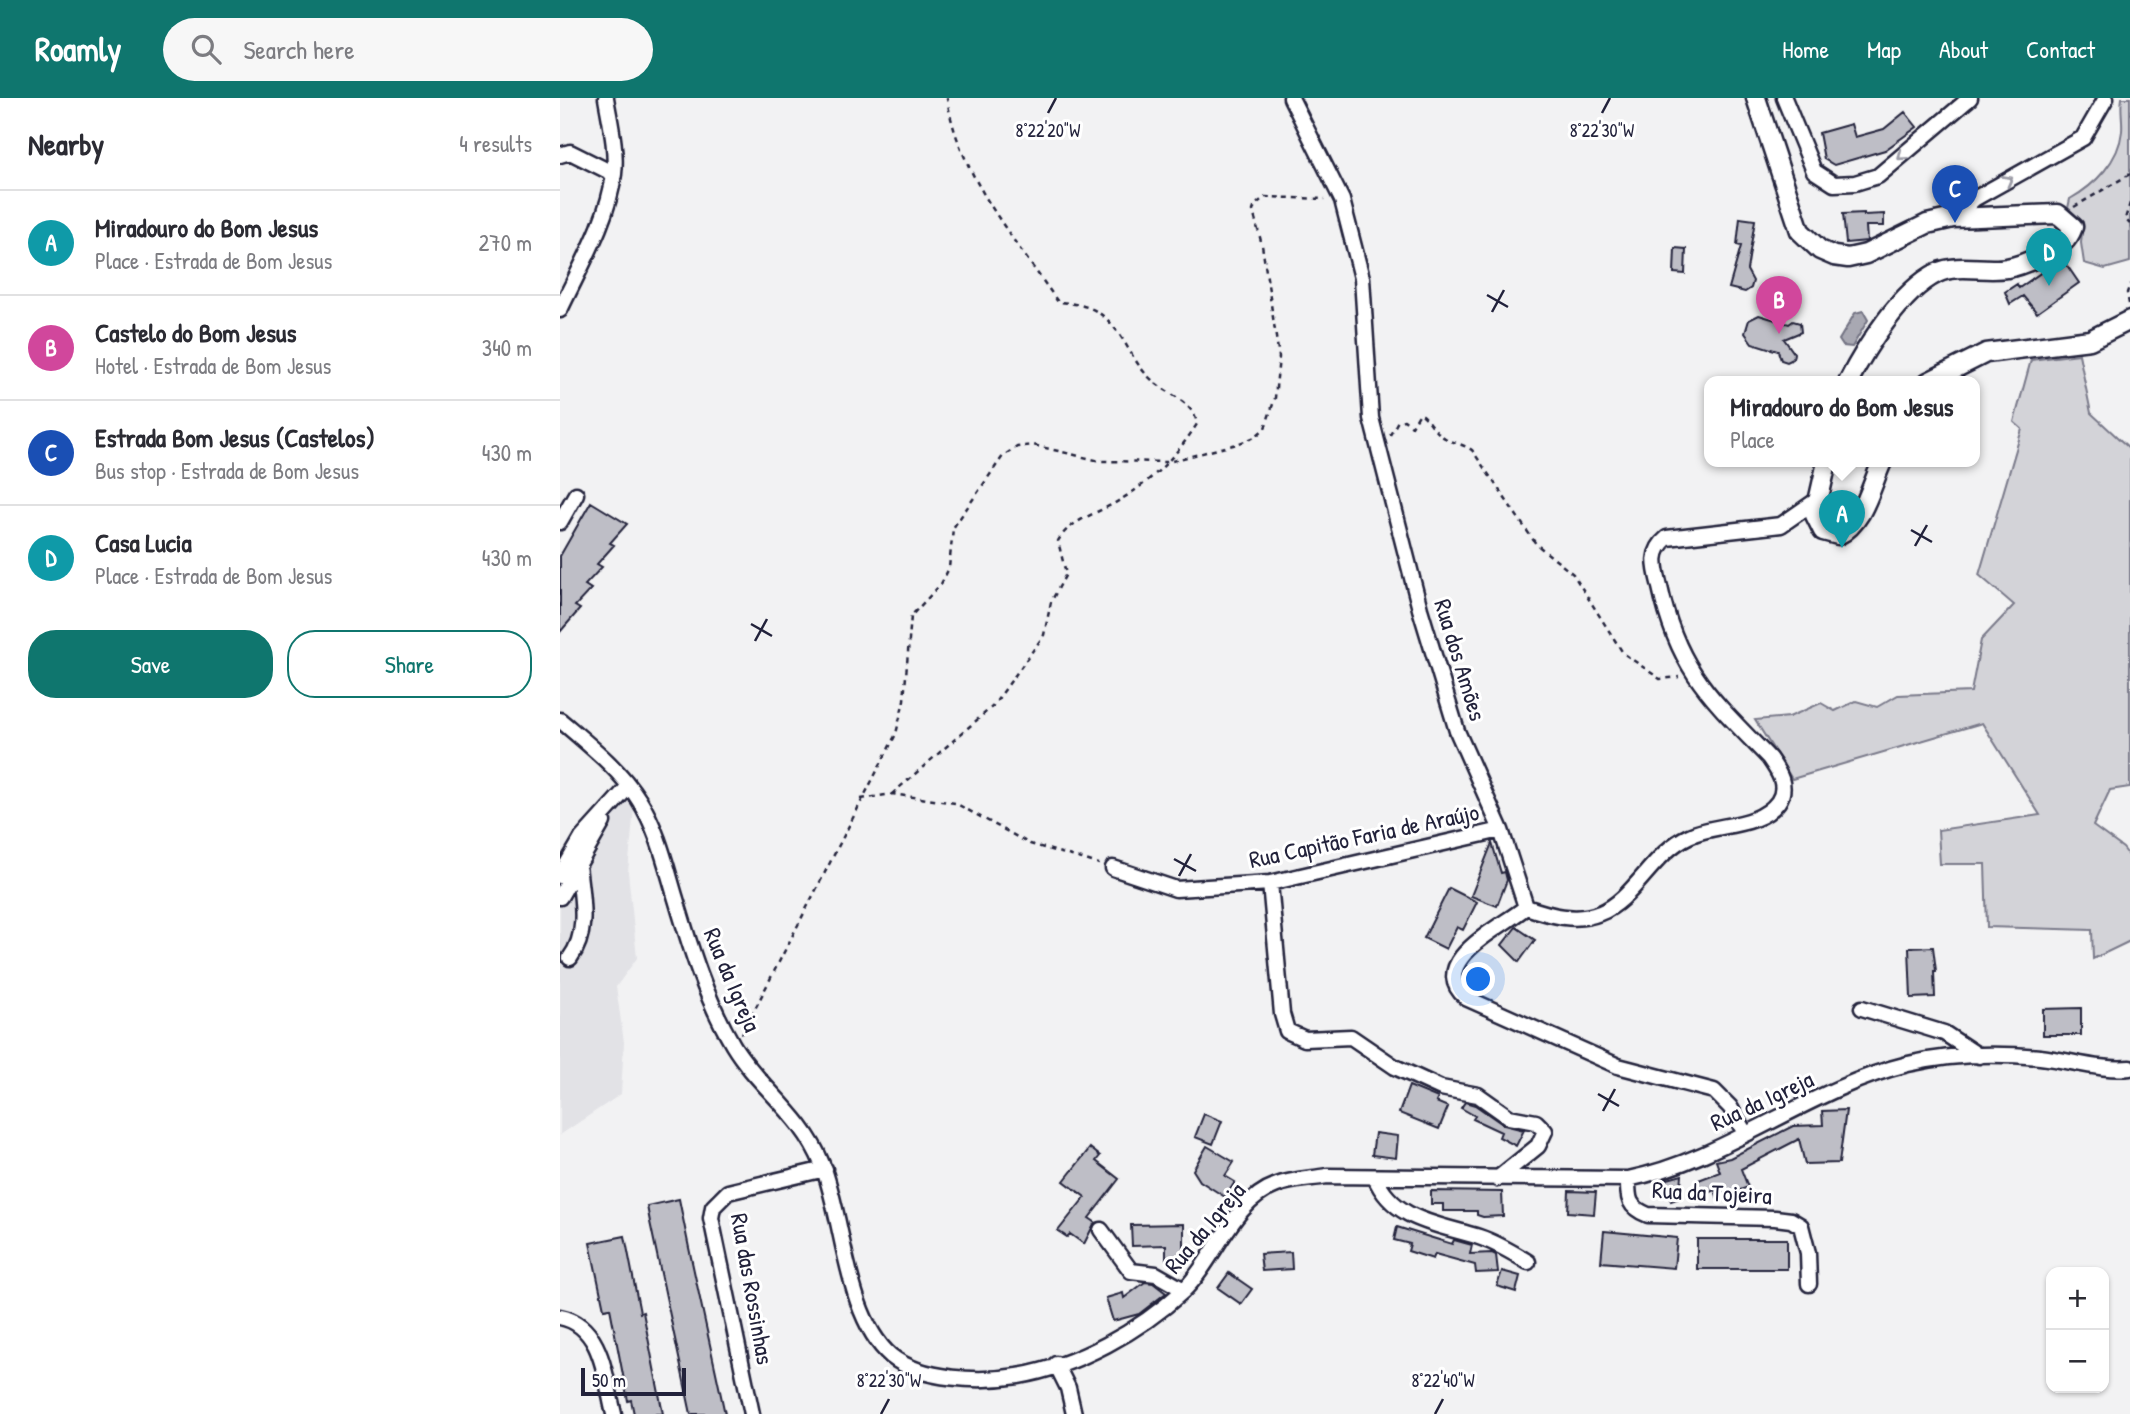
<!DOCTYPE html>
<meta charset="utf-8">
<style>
:root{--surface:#fff;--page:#f7f7f7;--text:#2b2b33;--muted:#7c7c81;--line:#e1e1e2;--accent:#0f766e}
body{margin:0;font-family:"Patrick Hand",sans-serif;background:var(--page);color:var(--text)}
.controls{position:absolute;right:21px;bottom:21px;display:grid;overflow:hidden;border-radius:14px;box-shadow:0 2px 5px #0004}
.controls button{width:63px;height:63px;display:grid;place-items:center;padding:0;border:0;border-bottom:2px solid var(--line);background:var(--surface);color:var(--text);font:35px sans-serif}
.scale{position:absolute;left:21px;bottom:18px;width:105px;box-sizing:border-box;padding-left:7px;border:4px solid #22223b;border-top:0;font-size:19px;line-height:24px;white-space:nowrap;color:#22223b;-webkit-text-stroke:5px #fff;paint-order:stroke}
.you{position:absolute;left:919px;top:882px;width:24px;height:24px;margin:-18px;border:5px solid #fff;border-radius:50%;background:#1a73e8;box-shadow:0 0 0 10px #1a73e833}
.badge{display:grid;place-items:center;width:46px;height:46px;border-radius:50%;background:var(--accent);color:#fff;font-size:23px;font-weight:700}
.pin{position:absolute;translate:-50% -58px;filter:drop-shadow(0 2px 4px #0008)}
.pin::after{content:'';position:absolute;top:37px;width:24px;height:21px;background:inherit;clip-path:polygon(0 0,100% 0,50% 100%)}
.popup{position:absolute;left:1144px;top:278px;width:276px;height:91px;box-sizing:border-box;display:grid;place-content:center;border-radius:14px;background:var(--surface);filter:drop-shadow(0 2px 5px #0005);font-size:23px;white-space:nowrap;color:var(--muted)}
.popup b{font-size:26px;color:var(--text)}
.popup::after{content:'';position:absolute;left:50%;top:100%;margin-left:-14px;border:14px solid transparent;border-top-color:var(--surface)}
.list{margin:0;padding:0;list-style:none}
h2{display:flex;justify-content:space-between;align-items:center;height:91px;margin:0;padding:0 28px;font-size:30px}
h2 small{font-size:23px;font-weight:400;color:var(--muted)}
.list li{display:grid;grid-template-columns:46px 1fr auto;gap:21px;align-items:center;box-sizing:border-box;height:105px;padding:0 28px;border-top:2px solid var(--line)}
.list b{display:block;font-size:26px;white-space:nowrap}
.list p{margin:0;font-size:23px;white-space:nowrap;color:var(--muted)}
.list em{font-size:23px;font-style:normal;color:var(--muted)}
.actions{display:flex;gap:14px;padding:21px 28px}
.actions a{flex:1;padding:16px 0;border:2px solid var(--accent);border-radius:28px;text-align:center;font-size:24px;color:var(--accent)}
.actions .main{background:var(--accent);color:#fff}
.icon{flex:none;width:38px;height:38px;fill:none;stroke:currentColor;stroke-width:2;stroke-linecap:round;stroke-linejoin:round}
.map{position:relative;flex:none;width:1570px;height:1316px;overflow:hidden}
header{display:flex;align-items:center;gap:42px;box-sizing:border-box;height:98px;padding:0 35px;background:var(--accent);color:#fff}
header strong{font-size:33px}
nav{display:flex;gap:38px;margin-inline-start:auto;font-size:24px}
.search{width:490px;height:63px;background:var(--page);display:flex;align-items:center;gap:18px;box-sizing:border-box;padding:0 24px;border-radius:38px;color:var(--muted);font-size:26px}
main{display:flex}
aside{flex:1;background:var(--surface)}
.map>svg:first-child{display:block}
.built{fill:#e2e2e6}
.green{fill:#d3d3d8;stroke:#7a7a8a;stroke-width:2}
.water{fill:#a8a8b2;stroke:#727282;stroke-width:2}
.building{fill:#bebec6;stroke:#22223b;stroke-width:2}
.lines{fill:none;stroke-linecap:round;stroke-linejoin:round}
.minor-casing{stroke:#22223b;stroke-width:19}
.major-casing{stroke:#22223b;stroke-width:23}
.path{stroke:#22223b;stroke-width:2.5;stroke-dasharray:5 5;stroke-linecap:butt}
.minor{stroke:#fff;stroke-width:14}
.major{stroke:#fff;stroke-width:18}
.oneway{stroke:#9c9ca7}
.ticks{fill:none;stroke:#22223b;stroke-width:2.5}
.labels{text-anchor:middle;stroke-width:6;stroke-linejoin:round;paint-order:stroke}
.street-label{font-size:24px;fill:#22223b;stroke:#fff}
.ticks-label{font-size:18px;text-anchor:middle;fill:#22223b;stroke:#fff;stroke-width:6;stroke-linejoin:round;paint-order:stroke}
</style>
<header>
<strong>Roamly</strong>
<div class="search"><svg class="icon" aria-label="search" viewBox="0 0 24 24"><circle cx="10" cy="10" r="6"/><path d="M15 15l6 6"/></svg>Search here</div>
<nav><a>Home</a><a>Map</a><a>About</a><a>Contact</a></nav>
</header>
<main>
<aside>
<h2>Nearby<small>4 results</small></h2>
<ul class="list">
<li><span class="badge" style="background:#0f9aa8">A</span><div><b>Miradouro do Bom Jesus</b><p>Place · Estrada de Bom Jesus</p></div><em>270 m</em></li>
<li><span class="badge" style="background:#d1479c">B</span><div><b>Castelo do Bom Jesus</b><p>Hotel · Estrada de Bom Jesus</p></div><em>340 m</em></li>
<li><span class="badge" style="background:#1a4fb4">C</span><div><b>Estrada Bom Jesus (Castelos)</b><p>Bus stop · Estrada de Bom Jesus</p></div><em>430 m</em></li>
<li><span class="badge" style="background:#0f9aa8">D</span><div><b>Casa Lucia</b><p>Place · Estrada de Bom Jesus</p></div><em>430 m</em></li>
</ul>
<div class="actions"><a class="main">Save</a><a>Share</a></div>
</aside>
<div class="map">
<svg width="1570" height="1316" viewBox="0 0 1570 1316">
<rect width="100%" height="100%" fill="#f2f2f3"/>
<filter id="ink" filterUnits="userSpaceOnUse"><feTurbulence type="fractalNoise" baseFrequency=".0143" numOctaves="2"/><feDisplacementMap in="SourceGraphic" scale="14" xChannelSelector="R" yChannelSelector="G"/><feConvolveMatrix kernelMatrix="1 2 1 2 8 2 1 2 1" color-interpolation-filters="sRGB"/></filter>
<g filter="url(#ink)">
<path class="built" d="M56 686 74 710 68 774 77 860 56 889 64 944 61 996 0 1037V766Z"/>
<path class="green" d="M1562 0H1570V164L1545 171 1524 165 1521 145 1523 124 1508 110 1510 101C1535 87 1559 63 1562 33 1563 22 1560 11 1562 0Z
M1519 256 1531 315 1570 351V689L1550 692 1533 728 1563 750 1570 759V843L1533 861 1532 832 1427 829 1425 766H1380L1378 732 1480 717 1422 625 1232 681 1195 622 1229 619 1261 605 1275 613 1296 603 1317 609 1338 597 1411 594 1421 542 1454 507 1419 477 1462 331 1454 324 1471 262Z"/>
<path class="water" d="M1303 213 1308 222 1292 249 1283 248 1279 242 1295 215Z"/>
<path class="building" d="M1345 14 1357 29 1325 52 1274 67 1264 61 1259 35 1291 26 1295 39 1324 31Z
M1304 115V117L1324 116V128H1306L1307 143 1286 145 1283 116Z
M1180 120 1195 122 1187 172 1193 183 1191 190 1185 194 1169 190 1181 148 1177 147Z
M1115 150 1126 151 1125 176 1114 175Z
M1502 160 1519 185 1477 215 1463 198 1450 206 1445 194 1457 186 1459 190Z
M1199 217 1229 226 1233 223 1240 225 1241 234 1224 241 1234 255 1233 261 1227 264 1221 262 1218 253 1192 245 1185 235 1189 222Z
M31 404 67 426 50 445 54 447 37 466 42 469 25 487 31 491 15 508 20 511 0 534V458Z
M932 745 941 775 945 774 947 782 937 808 911 798Z
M889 790 917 804 903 832 897 829 886 851 864 840Z
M956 829 975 842 959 864 942 847Z
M1373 849 1376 873H1374L1375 899 1351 900 1349 850Z
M1521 910V937H1483V911Z
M849 988 878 1000 876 1004 888 1009 879 1031 839 1015Z
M905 1004 915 1007 944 1027 964 1032 956 1048 939 1039 941 1034 913 1021 915 1018 901 1010Z
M1286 1012 1279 1065 1245 1066 1239 1041 1181 1071 1188 1089 1158 1101 1155 1092 1136 1099V1083L1160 1074 1156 1063 1170 1060 1233 1028 1263 1027 1262 1013Z
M644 1016 662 1023 653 1046 635 1039Z
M815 1035 838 1038 836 1060 812 1057Z
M647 1048 674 1064 665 1078 675 1084 665 1099 640 1083 633 1072Z
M530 1050 540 1058 536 1063 559 1081 529 1120 535 1124 524 1146 510 1136 507 1139 498 1133 525 1099 504 1083Z
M1122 1077 1120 1100 1111 1103 1104 1082Z
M871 1093 942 1094 943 1118 923 1119 917 1117V1113H883V1106H871Z
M1009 1093 1036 1094 1034 1116 1008 1114Z
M119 1101 129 1150 165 1316H131L90 1124 87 1108Z
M624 1126V1161H606V1147L572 1148 571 1127Z
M837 1129 892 1146 894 1142 912 1147 910 1156 932 1155 936 1157 938 1174 916 1175 915 1167 875 1156 873 1161 848 1153 850 1146 834 1142Z
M1044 1133 1117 1140 1114 1170 1041 1164Z
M65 1138 80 1215 83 1214 103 1316H74L71 1302 68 1303 50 1210 44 1211 30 1145Z
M1137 1141H1227V1171H1137Z
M731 1154 732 1171 702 1173 700 1156Z
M942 1173 960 1178 956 1194 937 1188Z
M669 1175 692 1191 681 1206 658 1190Z
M585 1184 593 1185 606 1195 579 1216 553 1223 546 1200 563 1195 564 1200Z"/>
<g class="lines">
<defs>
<path id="minor" d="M731 0 782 102 802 180 811 320 860 511 897 633 941 732 966 809
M1224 0 1254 73 1274 86 1295 85 1318 78 1410 0
M0 57 10 54 54 76
M1393 120 1414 101 1523 40 1546 0
M0 212C20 169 48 123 54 76 57 51 50 24 46 0
M0 424 16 396
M0 622C28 646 60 671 79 702 98 732 106 768 116 801 131 852 146 901 173 947 199 990 243 1017 262 1066 284 1120 285 1218 331 1258 362 1283 421 1284 458 1278 517 1268 580 1233 623 1193 656 1161 672 1103 717 1087 732 1081 751 1081 767 1078L1068 1081C1167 1061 1249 990 1348 966 1389 956 1438 955 1480 959 1509 962 1541 973 1570 970
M553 770 616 791 710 785 941 732
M0 778 22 740 69 688
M710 785 722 916 727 933 745 941 791 939 835 969 881 990 918 997 949 1019 976 1024 985 1033 978 1048 937 1081
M0 799 43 724
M966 809C989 817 1016 825 1040 815 1074 802 1092 755 1129 738 1156 725 1198 731 1218 704 1229 688 1218 673 1209 660 1152 601 1118 573 1100 489 1095 469 1090 454 1107 440L1221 427 1257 402
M966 809C941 830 865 864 906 900L1058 968 1154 993 1170 1009 1185 1035
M10 860C30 833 21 798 18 767
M1302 910 1384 935 1419 958
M815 1079C833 1123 879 1126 919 1139 937 1145 952 1154 968 1164
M1068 1081C1068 1101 1068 1109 1088 1117L1215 1120 1231 1122 1241 1128 1248 1155 1249 1186
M541 1132 571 1173 596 1176 624 1192
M0 1219C43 1227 45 1281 54 1316
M496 1266 508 1290 514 1316
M192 1316 151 1120 153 1109 168 1094 265 1071"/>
<path id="major" d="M1196 0 1240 133 1260 152 1274 158 1288 160 1306 156 1367 126 1393 120 1498 116 1513 129C1508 143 1500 148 1487 155 1474 161 1461 168 1447 170 1425 174 1398 165 1377 175 1341 193 1306 249 1288 284
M1368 284 1426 255 1530 242 1570 222
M1267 364 1255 417 1263 433 1278 437C1304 424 1310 390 1322 364"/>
</defs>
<use href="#minor" class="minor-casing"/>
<use href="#major" class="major-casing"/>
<path class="path" d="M1570 105 1565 121 1570 126
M1514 109 1570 76
M1569 206 1567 195 1570 186
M830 337 838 323 844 322 852 328 860 315C870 321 874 334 885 340 893 345 903 346 912 352L976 446 1013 476 1063 555 1100 581 1119 579
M332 696 433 608 484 537 491 504 506 476 498 443C510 421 540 415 560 402 592 383 618 356 637 326 634 304 607 296 592 282 570 263 564 232 539 215 528 207 511 205 498 204 455 142 398 76 387 0
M301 701 332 696 395 705 470 746 539 766
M182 936 336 636 344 602 351 518 381 486 389 470 393 430 443 358 457 349 473 347 540 363 608 364 677 346 695 339 705 330 715 300 719 259 702 147 693 113 695 107 705 99 765 101"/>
<use href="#minor" class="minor"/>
<use href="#major" class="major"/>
</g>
<defs><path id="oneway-chevron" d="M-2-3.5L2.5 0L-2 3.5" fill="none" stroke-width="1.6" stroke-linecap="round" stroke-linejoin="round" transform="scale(1.75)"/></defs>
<g class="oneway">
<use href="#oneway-chevron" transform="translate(1342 58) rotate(140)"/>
<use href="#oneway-chevron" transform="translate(1448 82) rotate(-29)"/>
</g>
</g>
<path class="ticks" d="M488 15 496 0M1042 15 1050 0M927 197 948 209M932 214 944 192M1351 432 1372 444M1355 448 1367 427M191 526 212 538M195 543 207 521M614 761 636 773M619 778 631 756M1038 996 1059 1008M1043 1013 1055 991M321 1316 329 1301M875 1316 883 1301"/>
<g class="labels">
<g class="street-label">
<text transform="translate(900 562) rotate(73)" y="8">Rua dos Amões</text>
<text transform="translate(804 738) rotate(-12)" y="8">Rua Capitão Faria de Araújo</text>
<text transform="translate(172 882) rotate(67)" y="8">Rua da Igreja</text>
<text transform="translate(1202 1003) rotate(-25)" y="8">Rua da Igreja</text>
<text transform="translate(1152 1095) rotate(3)" y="8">Rua da Tojeira</text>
<text transform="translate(645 1130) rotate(-50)" y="8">Rua da Igreja</text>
<text transform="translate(192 1191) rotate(80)" y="8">Rua das Rossinhas</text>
</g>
</g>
<g class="ticks-label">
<text x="488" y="39">8°22'20"W</text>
<text x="1042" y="39">8°22'30"W</text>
<text x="329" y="1289">8°22'30"W</text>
<text x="883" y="1289">8°22'40"W</text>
</g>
</svg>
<div class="controls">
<button>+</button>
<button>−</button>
</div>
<div class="scale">50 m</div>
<div class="you"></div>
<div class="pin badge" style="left:1282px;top:450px;background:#0f9aa8">A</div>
<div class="popup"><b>Miradouro do Bom Jesus</b>Place</div>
<div class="pin badge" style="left:1219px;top:236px;background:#d1479c">B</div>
<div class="pin badge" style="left:1395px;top:125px;background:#1a4fb4">C</div>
<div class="pin badge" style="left:1489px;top:188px;background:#0f9aa8">D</div>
</div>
</main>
